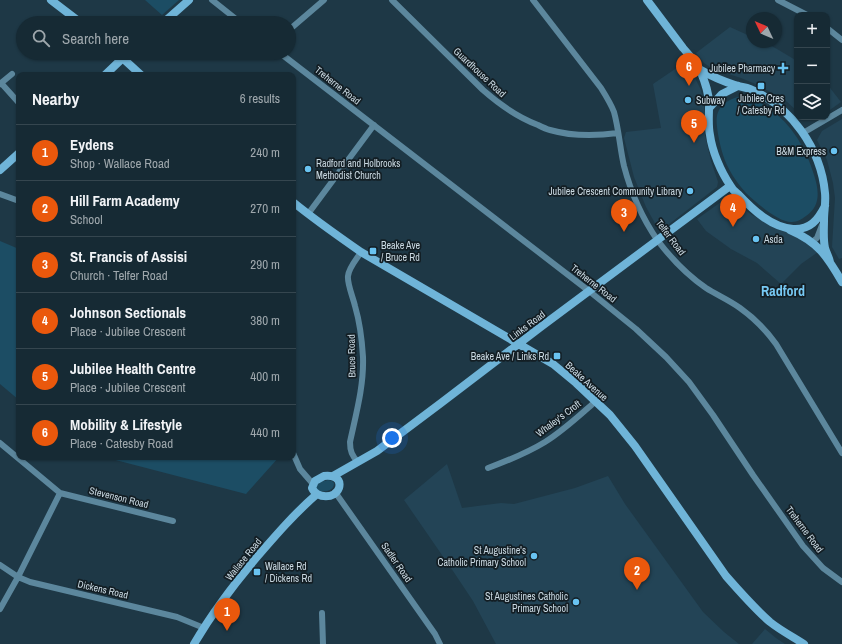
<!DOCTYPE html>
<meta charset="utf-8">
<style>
:root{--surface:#162a34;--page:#1f323c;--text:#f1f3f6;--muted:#9ea7ac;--line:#35464f;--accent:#ea580c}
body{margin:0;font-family:"Archivo Narrow",sans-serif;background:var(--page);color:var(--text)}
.controls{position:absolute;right:12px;top:12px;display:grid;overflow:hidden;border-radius:8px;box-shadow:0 1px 3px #0004}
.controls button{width:36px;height:36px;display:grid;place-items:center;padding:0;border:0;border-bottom:1px solid var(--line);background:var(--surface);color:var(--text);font:20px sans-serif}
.compass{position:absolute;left:746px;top:12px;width:36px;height:36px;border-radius:50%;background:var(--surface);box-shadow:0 1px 3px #0004;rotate:314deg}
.you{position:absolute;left:392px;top:438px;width:14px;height:14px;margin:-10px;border:3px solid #fff;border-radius:50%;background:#1a73e8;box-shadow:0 0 0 6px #1a73e833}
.badge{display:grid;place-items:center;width:26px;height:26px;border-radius:50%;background:var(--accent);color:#fff;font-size:13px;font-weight:700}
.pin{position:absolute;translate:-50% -33px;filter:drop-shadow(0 1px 2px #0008)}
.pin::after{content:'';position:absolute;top:21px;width:14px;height:12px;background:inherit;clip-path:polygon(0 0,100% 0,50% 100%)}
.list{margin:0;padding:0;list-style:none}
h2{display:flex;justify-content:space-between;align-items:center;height:52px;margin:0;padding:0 16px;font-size:17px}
h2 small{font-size:13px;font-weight:400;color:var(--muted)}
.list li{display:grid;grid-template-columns:26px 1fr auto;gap:12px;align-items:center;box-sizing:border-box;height:56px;padding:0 16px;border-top:1px solid var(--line)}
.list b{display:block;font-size:15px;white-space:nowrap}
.list p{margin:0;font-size:13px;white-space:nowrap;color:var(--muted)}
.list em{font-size:13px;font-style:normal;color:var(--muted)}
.icon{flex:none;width:22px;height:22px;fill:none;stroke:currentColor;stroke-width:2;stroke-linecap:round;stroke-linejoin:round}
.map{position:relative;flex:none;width:842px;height:644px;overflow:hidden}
.search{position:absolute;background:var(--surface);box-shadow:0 1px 3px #0004;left:16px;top:16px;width:280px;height:44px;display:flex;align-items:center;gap:10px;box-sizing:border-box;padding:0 14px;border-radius:22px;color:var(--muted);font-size:15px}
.panel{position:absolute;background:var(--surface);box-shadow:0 1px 3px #0004;left:16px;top:72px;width:280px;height:388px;border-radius:8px}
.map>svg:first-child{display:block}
.built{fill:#234456}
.green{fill:#1c4d64}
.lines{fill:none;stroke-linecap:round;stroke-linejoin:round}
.street{stroke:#5c879d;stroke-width:6}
.secondary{stroke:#6fb4d8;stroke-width:8}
.poi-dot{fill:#69c3f1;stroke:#131e24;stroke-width:1.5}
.labels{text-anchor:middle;stroke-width:3.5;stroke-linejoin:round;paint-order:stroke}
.poi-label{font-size:10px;fill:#cad9e2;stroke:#131e24;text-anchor:end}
.street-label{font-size:10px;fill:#cad9e2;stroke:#131e24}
.district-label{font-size:14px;font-weight:bold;fill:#77c9f4;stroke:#131e24}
</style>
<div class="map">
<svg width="842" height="644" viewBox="0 0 842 644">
<rect width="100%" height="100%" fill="#1e3846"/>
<path class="built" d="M730 27 752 37V42H764L777 49 797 61V111L786 101 758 85 741 78 713 69 704 63 696 53Z
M684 63 692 72 701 90 704 103 705 135 711 161 718 182 717 187 664 228 657 227 646 207 634 177 624 138 626 132 661 128 653 84Z
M827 84 841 102 827 112Z
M842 119V258L839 259 832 247 835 198 833 183 827 160 817 140 822 131Z
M732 200 752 215 803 240 818 252 801 264 781 284 757 263 731 249 706 231 697 219 721 202Z
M447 464 462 508 501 503 514 504 575 488 608 476 625 504 703 612 724 632 739 644H496L473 601 453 571 404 500Z
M765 629 776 638 785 644H752Z"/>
<path class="green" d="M145 0H179L162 15Z
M742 96C746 97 750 97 754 98 759 100 764 105 769 108 792 125 806 148 814 175 819 190 821 206 806 216 802 219 797 222 792 222 780 223 755 202 746 193 740 186 733 177 729 169 723 158 720 145 718 134 717 126 715 117 719 110 724 101 733 98 742 96Z
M0 241 19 249V352L17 355 19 357V400L0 384Z
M104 457H279L246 494Z
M328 480 332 481 334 483C334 491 326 492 319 491L316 488 317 485 320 482Z"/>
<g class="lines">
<path class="street" d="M212 0 241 23
M392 0 483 90C500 105 517 117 538 125 542 127 546 129 550 130 571 136 596 136 618 133
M533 0 601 88C606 96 611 104 614 112 619 130 620 149 624 166 631 193 642 218 658 241 671 258 687 275 706 288 717 295 729 300 740 308 754 318 766 330 776 344L842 453
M778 0 807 15
M827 28 842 40
M289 30 324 0
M280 53 589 291 636 329 666 357 689 382 713 415 753 475 803 546 823 568 842 582
M1 83 19 103
M0 84 12 74
M803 133 842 110
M0 194 19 201
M308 214 374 125
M812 242 817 238 822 225
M0 443 60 493 173 521
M293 453 300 469 313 484
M358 462C352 456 350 451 350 442 356 414 364 386 363 357 362 340 360 323 355 306 353 297 347 284 348 276 349 267 357 259 361 252
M488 468C507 461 527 453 545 442 563 431 580 415 596 401
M335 492 435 634 440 644
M0 565 18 577 30 582 177 617 204 628
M0 609 18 577 60 493
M322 613 323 644"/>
<path class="secondary" d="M51 0 81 23
M647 0C659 16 671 32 683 48 689 55 696 62 700 70 705 82 710 95 709 108 709 117 708 126 710 135 712 151 721 172 730 185 732 189 735 192 738 194 753 210 771 227 793 229 810 230 818 220 825 206
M163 23 189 0
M117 53 141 75
M699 69C711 76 722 81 735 85 740 87 745 87 750 89 791 106 821 149 825 193 826 202 824 211 824 220 824 229 823 239 825 248 826 252 829 257 830 262
M105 75 128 53
M710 107 722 94 738 86
M0 170 19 153
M293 202C315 220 338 236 361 252L553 364 576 383 610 415 635 446 726 576C740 592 754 608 770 622 780 630 793 637 804 644
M790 230C818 242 827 256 842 282
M324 476C331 475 342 477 339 488 335 499 317 499 312 488L315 481Z
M333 476 377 451 441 403 542 326 730 186
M194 644C212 613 234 584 257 557 276 535 295 513 317 494"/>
</g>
<g class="poi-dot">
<path d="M781 62h4v4h4v4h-4v4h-4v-4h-4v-4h4z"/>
<rect x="757" y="82" width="8" height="8" rx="2"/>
<circle cx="688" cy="100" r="4"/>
<circle cx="834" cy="151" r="4"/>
<circle cx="308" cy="169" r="4"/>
<circle cx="690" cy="191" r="4"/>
<circle cx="756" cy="239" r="4"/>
<rect x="369" y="247" width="8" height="8" rx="2"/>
<rect x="553" y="352" width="8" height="8" rx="2"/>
<circle cx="534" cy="556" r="4"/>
<rect x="253" y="568" width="8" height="8" rx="2"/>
<circle cx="576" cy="602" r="4"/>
</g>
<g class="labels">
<g class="poi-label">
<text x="775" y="72">Jubilee Pharmacy</text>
<text x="761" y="102" text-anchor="middle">Jubilee Cres<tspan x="761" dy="12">/ Catesby Rd</tspan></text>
<text x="696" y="104" text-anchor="start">Subway</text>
<text x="826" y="155">B&amp;M Express</text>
<text x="316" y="167" text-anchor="start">Radford and Holbrooks<tspan x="316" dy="12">Methodist Church</tspan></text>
<text x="682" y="195">Jubilee Crescent Community Library</text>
<text x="764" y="243" text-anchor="start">Asda</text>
<text x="381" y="249" text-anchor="start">Beake Ave<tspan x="381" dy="12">/ Bruce Rd</tspan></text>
<text x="549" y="360">Beake Ave / Links Rd</text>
<text x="526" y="554">St Augustine's<tspan x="526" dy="12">Catholic Primary School</tspan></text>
<text x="265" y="570" text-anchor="start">Wallace Rd<tspan x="265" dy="12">/ Dickens Rd</tspan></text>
<text x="568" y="600">St Augustines Catholic<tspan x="568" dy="12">Primary School</tspan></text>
</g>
<g class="street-label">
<text transform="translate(480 72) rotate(43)" y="4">Guardhouse Road</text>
<text transform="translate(338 85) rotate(38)" y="4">Treherne Road</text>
<text transform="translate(671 237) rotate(53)" y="4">Telfer Road</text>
<text transform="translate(594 283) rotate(38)" y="4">Treherne Road</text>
<text transform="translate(527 325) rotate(-37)" y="4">Links Road</text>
<text transform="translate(351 356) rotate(-91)" y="4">Bruce Road</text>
<text transform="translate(587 381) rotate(42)" y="4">Beake Avenue</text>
<text transform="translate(558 418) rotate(-37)" y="4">Whaley's Croft</text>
<text transform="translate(119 497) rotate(14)" y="4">Stevenson Road</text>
<text transform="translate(805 529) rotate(53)" y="4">Treherne Road</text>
<text transform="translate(243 559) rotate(-51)" y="4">Wallace Road</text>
<text transform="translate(397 562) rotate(55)" y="4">Sadler Road</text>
<text transform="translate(103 589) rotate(13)" y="4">Dickens Road</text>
</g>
<g class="district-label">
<text x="783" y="296">Radford</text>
</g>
</g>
</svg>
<div class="controls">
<button>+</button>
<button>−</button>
<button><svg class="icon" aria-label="layers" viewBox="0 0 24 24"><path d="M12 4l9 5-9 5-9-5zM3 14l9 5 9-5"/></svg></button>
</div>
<svg class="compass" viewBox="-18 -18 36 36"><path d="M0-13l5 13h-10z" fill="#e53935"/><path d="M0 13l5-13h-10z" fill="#9ea7ac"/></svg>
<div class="you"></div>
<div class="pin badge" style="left:227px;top:631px">1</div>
<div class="pin badge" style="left:637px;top:590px">2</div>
<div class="pin badge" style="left:624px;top:232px">3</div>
<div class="pin badge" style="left:733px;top:227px">4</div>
<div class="pin badge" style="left:694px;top:143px">5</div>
<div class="pin badge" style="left:689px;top:86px">6</div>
<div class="search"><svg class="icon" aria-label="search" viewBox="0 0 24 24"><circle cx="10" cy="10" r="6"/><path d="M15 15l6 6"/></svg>Search here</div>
<section class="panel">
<h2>Nearby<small>6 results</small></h2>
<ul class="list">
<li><span class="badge">1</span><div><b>Eydens</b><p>Shop · Wallace Road</p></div><em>240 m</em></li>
<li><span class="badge">2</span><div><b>Hill Farm Academy</b><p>School</p></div><em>270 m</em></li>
<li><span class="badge">3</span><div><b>St. Francis of Assisi</b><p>Church · Telfer Road</p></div><em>290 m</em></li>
<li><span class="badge">4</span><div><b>Johnson Sectionals</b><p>Place · Jubilee Crescent</p></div><em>380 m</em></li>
<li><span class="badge">5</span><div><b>Jubilee Health Centre</b><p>Place · Jubilee Crescent</p></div><em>400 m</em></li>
<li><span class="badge">6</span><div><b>Mobility &amp; Lifestyle</b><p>Place · Catesby Road</p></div><em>440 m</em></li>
</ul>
</section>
</div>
